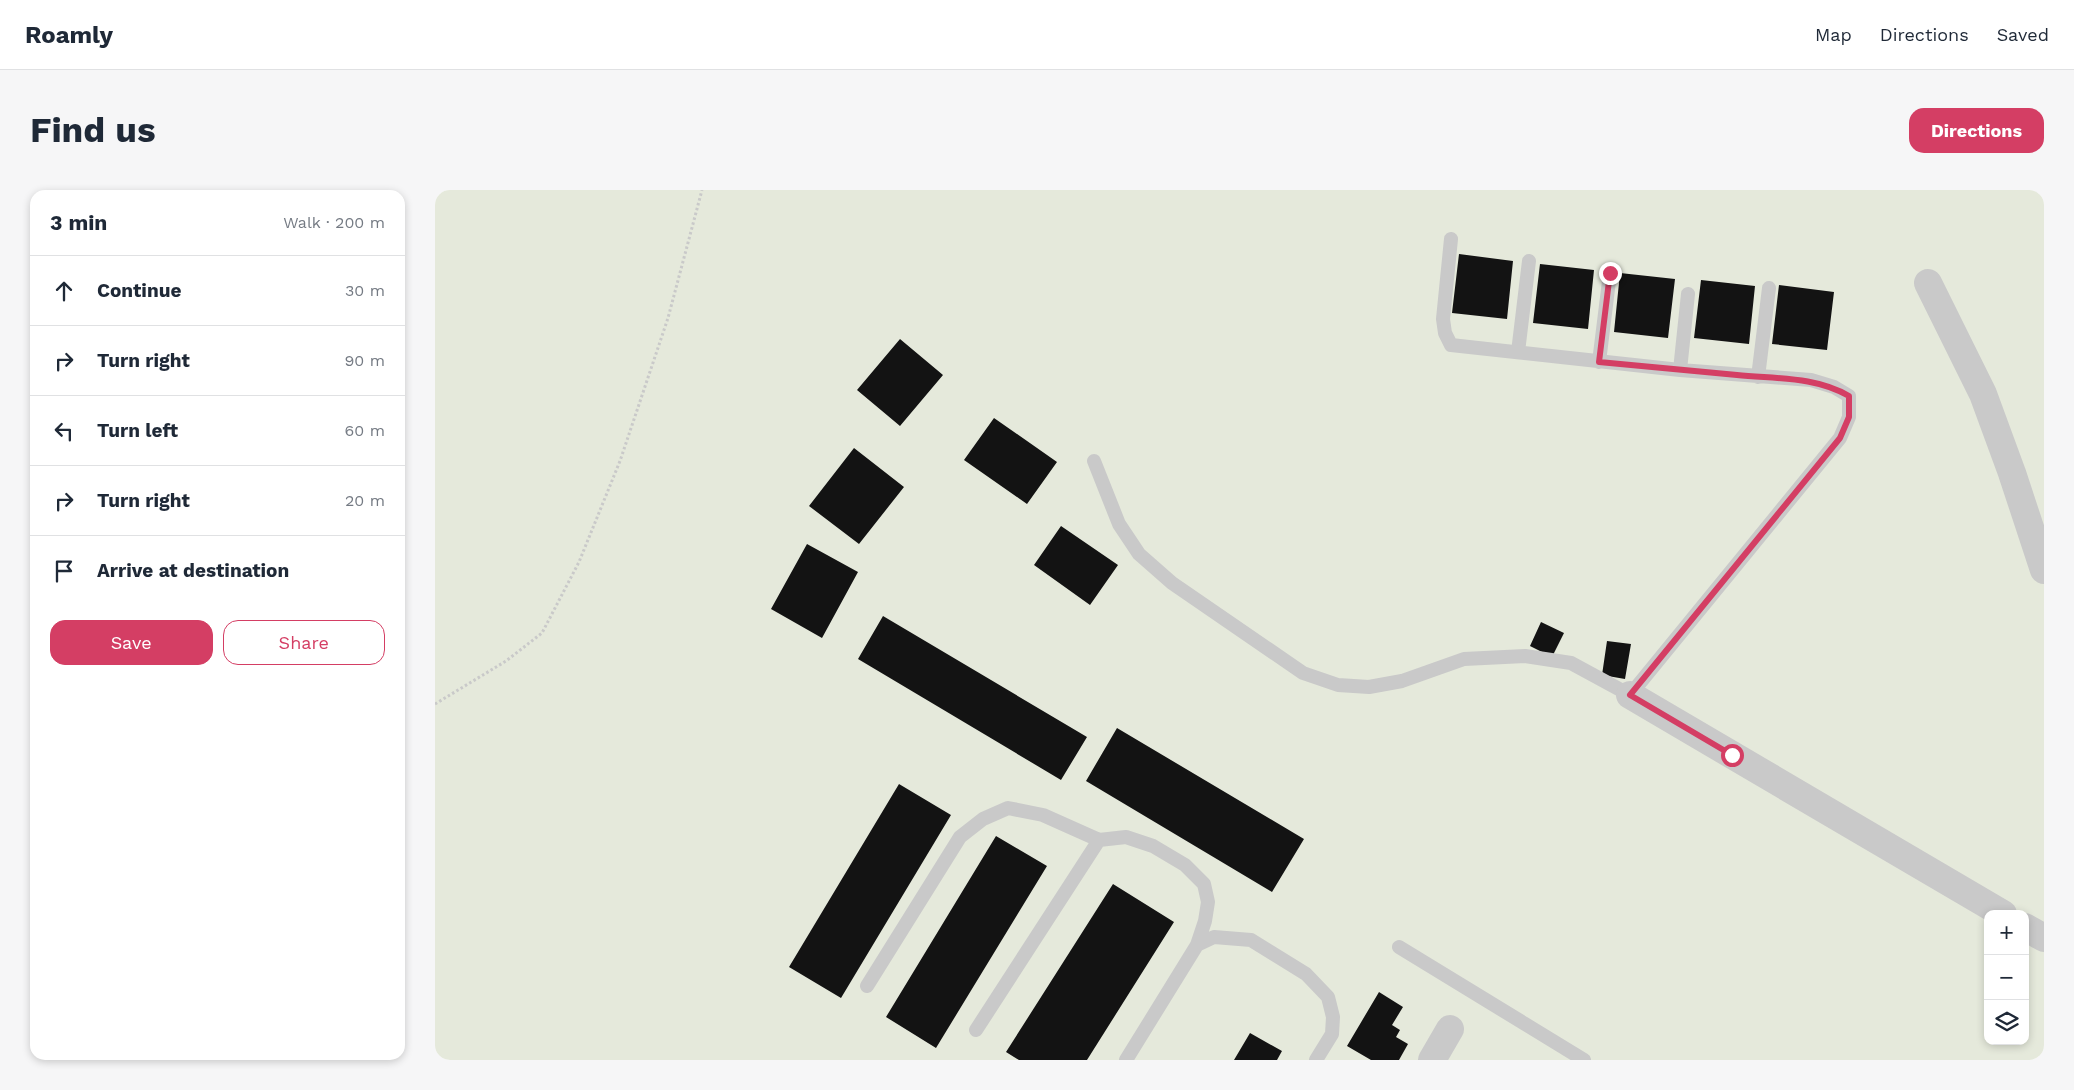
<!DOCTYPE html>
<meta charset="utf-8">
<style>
:root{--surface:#fff;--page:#f6f6f7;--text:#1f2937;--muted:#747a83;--line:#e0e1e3;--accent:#d43e64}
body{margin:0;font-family:"Work Sans",sans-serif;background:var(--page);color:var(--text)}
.controls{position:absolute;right:15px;bottom:15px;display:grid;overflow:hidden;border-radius:10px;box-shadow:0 2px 8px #0003}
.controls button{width:45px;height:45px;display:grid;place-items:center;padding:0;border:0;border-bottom:1px solid var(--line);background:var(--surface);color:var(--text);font:25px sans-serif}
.stop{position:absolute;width:15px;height:15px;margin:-11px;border:4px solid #d43e64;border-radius:50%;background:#fff}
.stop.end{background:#d43e64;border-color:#fff;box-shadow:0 1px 5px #0008}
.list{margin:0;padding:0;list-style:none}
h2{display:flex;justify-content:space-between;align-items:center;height:65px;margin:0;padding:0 20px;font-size:21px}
h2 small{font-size:16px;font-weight:400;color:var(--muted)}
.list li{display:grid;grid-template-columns:32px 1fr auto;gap:15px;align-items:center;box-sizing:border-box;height:70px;padding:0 20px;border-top:1px solid var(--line)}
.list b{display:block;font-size:19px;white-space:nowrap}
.list em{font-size:16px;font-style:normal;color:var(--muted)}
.actions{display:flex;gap:10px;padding:15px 20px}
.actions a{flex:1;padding:11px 0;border:1px solid var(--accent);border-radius:15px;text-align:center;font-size:18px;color:var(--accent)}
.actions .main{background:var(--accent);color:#fff}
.icon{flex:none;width:28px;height:28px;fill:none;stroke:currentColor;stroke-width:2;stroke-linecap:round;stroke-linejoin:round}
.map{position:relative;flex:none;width:1609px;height:870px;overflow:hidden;border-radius:15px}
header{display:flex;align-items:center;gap:30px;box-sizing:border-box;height:70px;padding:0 25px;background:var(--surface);border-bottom:1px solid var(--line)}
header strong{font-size:24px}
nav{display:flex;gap:28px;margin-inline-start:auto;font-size:18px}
.intro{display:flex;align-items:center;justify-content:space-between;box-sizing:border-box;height:120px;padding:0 30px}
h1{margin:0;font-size:35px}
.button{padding:12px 22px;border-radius:15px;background:var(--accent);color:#fff;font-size:18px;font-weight:700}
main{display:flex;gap:30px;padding:0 30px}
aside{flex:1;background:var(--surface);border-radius:15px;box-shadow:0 2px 8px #0003}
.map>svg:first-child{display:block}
.green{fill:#e5e9db;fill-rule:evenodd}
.building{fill:#131313}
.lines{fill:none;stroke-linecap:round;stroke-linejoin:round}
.path{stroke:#c9c9c9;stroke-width:3;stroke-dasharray:2.5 2.5;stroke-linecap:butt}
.service{stroke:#c9c9c9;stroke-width:14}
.minor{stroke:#c9c9c9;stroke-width:28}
.route{stroke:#d43e64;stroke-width:6}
</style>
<header>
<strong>Roamly</strong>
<nav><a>Map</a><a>Directions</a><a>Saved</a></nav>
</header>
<div class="intro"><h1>Find us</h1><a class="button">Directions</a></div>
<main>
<aside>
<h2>3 min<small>Walk · 200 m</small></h2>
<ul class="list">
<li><svg class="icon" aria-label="ahead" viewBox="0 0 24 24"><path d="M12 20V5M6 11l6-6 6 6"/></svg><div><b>Continue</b></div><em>30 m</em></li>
<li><svg class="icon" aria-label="right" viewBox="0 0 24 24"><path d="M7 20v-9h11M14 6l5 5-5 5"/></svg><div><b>Turn right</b></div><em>90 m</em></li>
<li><svg class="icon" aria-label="left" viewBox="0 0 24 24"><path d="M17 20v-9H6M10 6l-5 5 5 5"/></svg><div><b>Turn left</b></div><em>60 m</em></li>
<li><svg class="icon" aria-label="right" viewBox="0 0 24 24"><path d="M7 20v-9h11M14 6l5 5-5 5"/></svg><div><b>Turn right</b></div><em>20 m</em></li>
<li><svg class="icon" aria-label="arrive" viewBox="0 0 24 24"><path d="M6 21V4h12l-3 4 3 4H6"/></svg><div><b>Arrive at destination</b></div></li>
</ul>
<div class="actions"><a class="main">Save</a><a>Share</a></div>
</aside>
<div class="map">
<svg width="1609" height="870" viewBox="0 0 1609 870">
<rect width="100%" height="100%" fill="#fff"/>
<path class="green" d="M0 0H1609V870H0ZM1553 724H1590V851H1553Z"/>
<path class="building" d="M1024 64 1078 71 1072 129 1017 123Z
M1105 74 1159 80 1153 139 1098 133Z
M1185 83 1240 89 1233 148 1179 142Z
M1266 90 1320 96 1314 154 1259 148Z
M1344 95 1399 102 1392 160 1337 154Z
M465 149 508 185 465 236 422 200Z
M559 228 622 272 592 314 529 270Z
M419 258 469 297 424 354 374 316Z
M626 336 683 375 655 415 599 375Z
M372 354 423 382 387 448 336 419Z
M448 426 652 547 626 590 423 469Z
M1106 432 1129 443 1117 467 1095 456Z
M1172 451 1196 454 1190 489 1167 485Z
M682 538 869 649 837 702 651 591Z
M464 594 516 625 406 808 354 777Z
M561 646 612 676 501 858 451 827Z
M678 694 739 732 652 870H584L571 862Z
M944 802 968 817 957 835 965 840 961 847 973 854 964 870H936L912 856Z
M815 843 847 861 842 870H799Z"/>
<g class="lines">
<path class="path" d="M0 514 71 471 107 443 144 372 185 271 233 128 267 0"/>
<path class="service" d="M1083 162 1094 71
M1164 172 1175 83
M1245 180 1253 104
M1323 187 1334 98
M659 271 684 334 704 364 737 393 868 483 903 495 934 497 967 491 1029 469 1090 466 1136 473 1195 505 1405 248 1414 227V206L1399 197 1376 190 1245 180 1016 155 1010 143 1008 129 1016 49
M964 757 1149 870
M432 796 525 647 548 629 573 618 608 625 664 650 691 647 718 656 750 675 769 694 773 712 770 731 762 755 779 747 816 750 871 784 893 807 898 827 897 844 881 870
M541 840 664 650
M691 870 762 755"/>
<path class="minor" d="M1493 93 1548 204 1577 283 1609 380
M1195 505 1568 724
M1590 737 1609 748
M997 870 1015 839"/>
</g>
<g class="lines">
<path class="route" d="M1175 83 1164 172C1210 176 1256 181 1302 185 1340 189 1380 186 1414 206V227L1405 248 1195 505 1297 565"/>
</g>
</svg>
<div class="controls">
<button>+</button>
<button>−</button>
<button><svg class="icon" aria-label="layers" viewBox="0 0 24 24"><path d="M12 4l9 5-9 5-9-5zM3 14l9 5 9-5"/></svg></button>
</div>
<div class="stop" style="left:1297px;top:565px"></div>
<div class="stop end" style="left:1175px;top:83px"></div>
</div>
</main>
